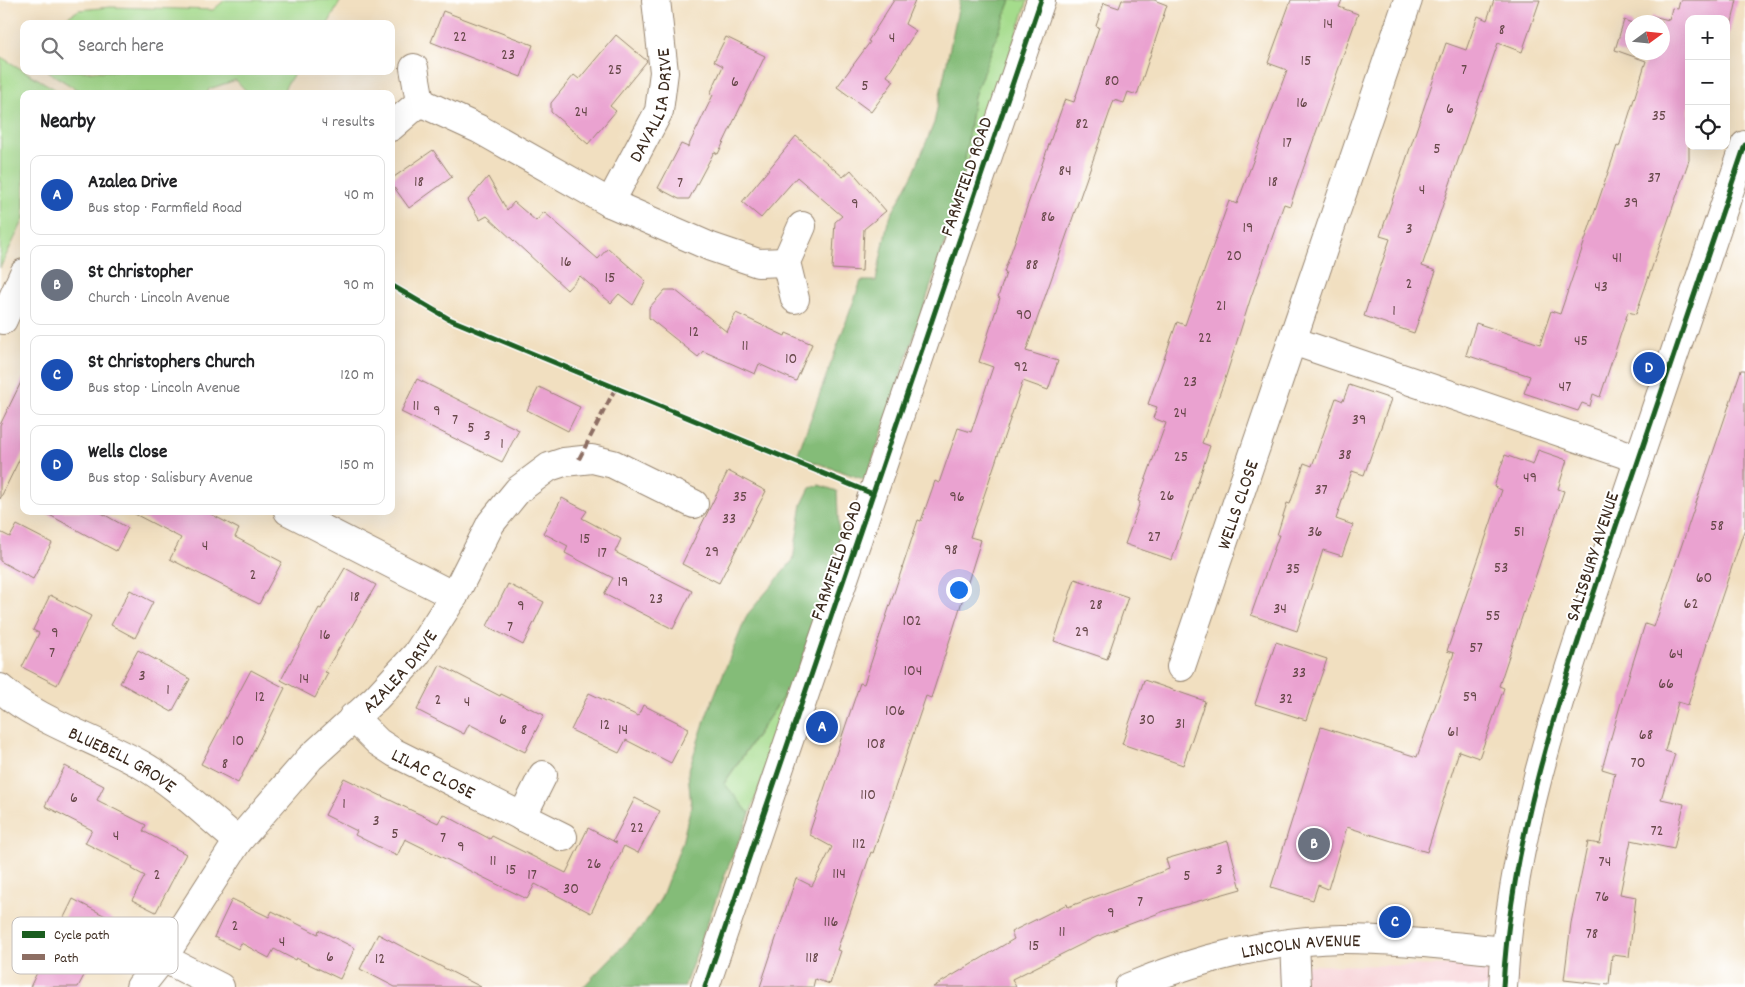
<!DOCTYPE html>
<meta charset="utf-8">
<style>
:root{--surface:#fff;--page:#f2f2f2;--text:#202124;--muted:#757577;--line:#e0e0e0;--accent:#2563eb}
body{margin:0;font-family:Dekko,sans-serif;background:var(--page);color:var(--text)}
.controls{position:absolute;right:15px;top:15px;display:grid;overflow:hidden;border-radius:10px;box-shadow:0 5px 20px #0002}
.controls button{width:45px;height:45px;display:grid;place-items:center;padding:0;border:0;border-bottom:1px solid var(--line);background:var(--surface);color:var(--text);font:25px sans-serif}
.compass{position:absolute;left:1625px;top:15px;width:45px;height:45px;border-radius:50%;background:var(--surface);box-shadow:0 5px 20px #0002;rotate:75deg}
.you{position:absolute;left:958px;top:589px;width:18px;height:18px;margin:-12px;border:4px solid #fff;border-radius:50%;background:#1a73e8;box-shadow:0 0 0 8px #1a73e833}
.badge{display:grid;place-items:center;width:32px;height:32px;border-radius:50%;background:var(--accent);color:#fff;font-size:16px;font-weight:700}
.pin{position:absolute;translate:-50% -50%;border:2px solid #fff;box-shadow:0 1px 5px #0006}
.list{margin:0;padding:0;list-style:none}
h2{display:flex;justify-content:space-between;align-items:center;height:65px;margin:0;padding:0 20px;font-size:21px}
h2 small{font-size:16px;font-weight:400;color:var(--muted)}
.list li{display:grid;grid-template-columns:32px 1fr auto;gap:15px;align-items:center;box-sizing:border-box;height:80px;margin:0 10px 10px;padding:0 10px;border:1px solid var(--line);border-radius:10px}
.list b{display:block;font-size:19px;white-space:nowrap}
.list p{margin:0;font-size:16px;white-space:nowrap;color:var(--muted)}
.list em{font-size:16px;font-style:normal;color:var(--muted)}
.icon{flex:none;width:28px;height:28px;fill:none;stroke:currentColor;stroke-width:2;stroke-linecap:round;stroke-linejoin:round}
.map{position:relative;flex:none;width:1745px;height:987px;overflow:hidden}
.search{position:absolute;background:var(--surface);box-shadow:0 5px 20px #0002;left:20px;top:20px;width:375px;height:55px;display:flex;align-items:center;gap:12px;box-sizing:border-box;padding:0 18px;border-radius:10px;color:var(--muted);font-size:19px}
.panel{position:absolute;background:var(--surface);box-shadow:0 5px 20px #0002;left:20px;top:90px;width:375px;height:425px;border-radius:10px}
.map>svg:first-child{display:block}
.built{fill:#f7cfd4}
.green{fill:#a5dc8c;stroke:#708355}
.forest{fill:#84bc78;stroke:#60734b}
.building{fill:#eaa2d0}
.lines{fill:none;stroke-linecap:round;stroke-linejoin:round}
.street-casing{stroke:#96846f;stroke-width:30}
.street{stroke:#fff;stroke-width:28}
.quiet{stroke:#8d6e63;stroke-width:4;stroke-dasharray:8 4;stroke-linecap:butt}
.cycleway-casing{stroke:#fff;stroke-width:8}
.cycleway{stroke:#1b5e20;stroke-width:5}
.labels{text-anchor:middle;stroke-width:4;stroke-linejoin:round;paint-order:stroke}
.number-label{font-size:16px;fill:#67484a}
.street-label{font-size:19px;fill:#3b2a1e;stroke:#fff}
.key{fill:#fff;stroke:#c4bfbc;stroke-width:1}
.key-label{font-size:14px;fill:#3b2a1e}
</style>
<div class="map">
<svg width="1745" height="987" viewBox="0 0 1745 987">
<rect width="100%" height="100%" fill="#fff"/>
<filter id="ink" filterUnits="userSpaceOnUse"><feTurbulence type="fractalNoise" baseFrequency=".02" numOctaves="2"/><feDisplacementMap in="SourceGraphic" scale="10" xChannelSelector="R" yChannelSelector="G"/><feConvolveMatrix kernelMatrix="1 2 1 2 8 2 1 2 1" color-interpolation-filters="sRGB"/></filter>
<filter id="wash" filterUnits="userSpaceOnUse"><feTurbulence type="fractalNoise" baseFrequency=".0096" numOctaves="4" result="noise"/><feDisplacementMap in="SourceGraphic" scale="20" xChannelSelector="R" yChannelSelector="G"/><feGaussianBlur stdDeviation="1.12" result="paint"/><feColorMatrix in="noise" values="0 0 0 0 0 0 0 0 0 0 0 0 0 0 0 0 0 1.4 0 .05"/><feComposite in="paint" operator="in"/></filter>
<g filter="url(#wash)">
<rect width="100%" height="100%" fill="#f1dfc0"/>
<path class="built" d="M1277 965 1518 966V987H1280Z"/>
<path class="green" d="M225 0H341L328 24H56L79 10 111 7 213 10Z
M1011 0H1028L959 201 974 96Z
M1 57 63 94H24V219L0 268Z
M47 71H296L285 87 284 94H249L236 80 209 89 207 94H84Z
M796 678 750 814 724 784Z"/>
<path class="forest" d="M960 0H1011L974 96 959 201 866 480 797 456 861 281H876L888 221 914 172 934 123Z
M819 485 837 491 839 540 796 678 724 783 750 814 726 872 684 987H583L644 924 661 898 682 843 691 806 688 772 707 714 747 615 793 560 802 504 810 488Z"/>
<g id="blocks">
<path class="building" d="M894 0H915L905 24 916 31 887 76 894 81 871 112 837 87 870 42 868 41Z
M1122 0H1154L1167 5 1137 95 1128 92 1124 103 1114 100 1026 351 1058 361 1048 390 1023 381 970 537 981 540 953 630 931 698 926 696 873 853 871 852 854 902 837 950 841 951 830 984 815 979 813 987H760L796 878 812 886 832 847 810 835V831L860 683 864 684 918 520 921 521 935 481 939 483 958 428 971 432 993 367 979 362 1000 298 998 297 1006 273 1004 272 1065 99 1074 102 1099 27 1096 26 1104 3 1119 8Z
M1291 0H1342L1339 7 1358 14 1290 206 1284 204 1251 297 1226 376 1202 443 1210 446 1172 560 1125 544 1140 502 1138 501 1166 423 1153 418 1157 407 1148 404 1177 322 1185 325 1229 201 1237 204 1287 70 1268 63Z
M1494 0H1540L1522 52 1498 43 1422 266 1436 271 1414 333 1364 316 1390 239 1380 236 1446 43 1466 50 1478 16 1487 20Z
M1680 0H1737L1726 49V19H1689V160L1636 314 1628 312 1600 397 1593 394 1590 406 1582 403 1578 411 1524 393 1530 376 1466 355 1476 323 1540 344 1551 311 1560 314 1617 146 1619 147 1646 61 1615 50 1624 20 1632 23V52H1662V22H1650L1652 16 1669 20 1672 8 1678 9Z
M443 11 533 45 521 77 431 42Z
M616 35 647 61 610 106 616 111 588 144 551 112V103L574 75 579 79Z
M726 37 765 56 718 154 714 152 689 199H679L658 188 681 144 688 147 713 95 710 94 723 66 714 61Z
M796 136 843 177 851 170 886 211 864 229 862 271 832 269 835 222 842 216 797 177 761 218 742 202Z
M433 150 452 177 409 208 391 183V179Z
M488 177 507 210 514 202 536 221 544 212 598 259 608 248 646 281 633 305 619 294 611 303 580 276 567 290 487 216 480 220 468 200Z
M665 290H675L727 332 736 313 785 336 786 333 812 344 796 381 759 364 755 374 703 351 698 357 649 318V308Z
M1741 370H1745V528L1706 644H1707L1688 705 1678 702 1665 751 1675 754 1661 799 1684 804 1674 849 1631 840 1620 894 1636 897 1629 957 1612 955 1609 985 1564 980 1571 923 1588 842 1600 844 1615 773 1602 769 1626 685 1645 624 1654 627Z
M24 376V450L0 499V425Z
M417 379 519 430 502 462 401 412Z
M1349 385 1391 399 1364 475 1352 471 1336 519 1353 525 1342 556 1323 550 1297 631 1251 615 1279 535H1277L1287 503 1290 504 1304 463 1312 466 1336 398 1343 401Z
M539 387 580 407 568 431 527 410Z
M1538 450 1567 460 1558 489 1564 491 1499 686 1504 688 1479 758 1459 751 1427 852 1347 827 1328 889 1318 885 1313 900 1271 887 1321 727 1417 757 1454 653 1447 651 1502 490 1494 487 1505 455 1533 465Z
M728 471 766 491 719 583 682 564Z
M562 498 587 511 582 518 621 539 615 552 692 591 673 629 604 594 613 578 565 553 568 546 543 533Z
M42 511H98L128 528 116 551Z
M129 511H205L239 529 235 537 282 562 259 604 170 559 181 538Z
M17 525 52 543 33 579 0 561V532L10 537Z
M345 568 376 585 325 672 328 673 315 698 281 680 319 608 321 609Z
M1075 579 1128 597 1107 659 1054 641Z
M508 584 544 602 523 645 487 626Z
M130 590 153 602 135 638 111 625Z
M50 595 91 616 57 685 22 667 39 633 33 630Z
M1276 642 1327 659 1306 720 1255 704Z
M138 650 190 679 172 712 120 683Z
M440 665 500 696 501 694 544 715 525 752 469 724 464 734 417 710Z
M251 670 285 688 238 783 201 764Z
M1144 680 1205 701 1183 765 1122 744Z
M589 693 638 716 643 705 689 728 671 763 626 740 619 753 571 730Z
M65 766 104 786 97 800 146 825 143 831 186 854 156 912 132 900 145 876 132 869 133 867 85 843 92 830 45 806Z
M344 778 438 823 443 814 490 839 492 836 566 873 588 828 617 843 613 841 635 798 660 811 638 853 624 846 591 913 535 884 527 899 405 839 397 856 355 835 357 831 325 815Z
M1228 841 1241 889 1167 910 1096 937 1012 979 1016 987H933L1014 939 1011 932 1067 904 1068 907 1169 869 1166 859Z
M73 899 113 920 78 987H30Z
M232 899 269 917 272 911 318 934 319 930 355 948 340 979 296 958 295 960 274 949 269 958 241 943 238 949 214 937Z
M378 934 399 945 481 987H395L360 969Z"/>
</g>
</g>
<g filter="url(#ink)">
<use href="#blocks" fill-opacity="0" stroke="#96846f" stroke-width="1"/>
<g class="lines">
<defs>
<g id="street">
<path d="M420 102 479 129 610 203 711 247 758 263 786 262"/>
<path d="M391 127 420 102 414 68"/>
<path id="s1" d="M610 203 659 111 664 72 656 0"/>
<path d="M795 299 786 262 802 226"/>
<path d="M3 320 24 273"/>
<path d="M1293 341 1639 459"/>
<path d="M288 511 454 596"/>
<path id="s2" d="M1181 667 1408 0"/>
<path id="s3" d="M0 688C33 719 100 741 142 765 177 785 207 816 238 841"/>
<path id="s4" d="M353 717 378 742 395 753 563 837"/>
<path d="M522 817 543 775"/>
<path d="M1295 943 1297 987"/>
<path d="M163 958 220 987"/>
<path id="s5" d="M140 987 163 958 238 841 310 758 376 698 416 655 454 596 491 523 518 490 549 467 564 462 592 459 613 464 694 504"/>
<path d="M705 987 1041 0"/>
<path id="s6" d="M1129 987C1195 959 1271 940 1343 939 1397 939 1451 946 1505 951"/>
<path d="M1503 987C1511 837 1561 692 1608 550 1653 415 1699 280 1745 145"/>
</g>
</defs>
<use href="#street" class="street-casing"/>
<use href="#street" class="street"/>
<path class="quiet" d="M579 459 615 389"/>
<defs>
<path id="cycleway" d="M391 285 449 319 873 494
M705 987 1041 0
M1503 987C1511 837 1561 692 1608 550 1653 415 1699 280 1745 145"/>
</defs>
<use href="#cycleway" class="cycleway-casing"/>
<use href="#cycleway" class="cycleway"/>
</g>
</g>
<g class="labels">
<g class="number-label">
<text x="1328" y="28">14</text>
<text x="1502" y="34">8</text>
<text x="460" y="41">22</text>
<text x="892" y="42">4</text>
<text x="508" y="59">23</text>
<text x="1306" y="65">15</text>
<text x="615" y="74">25</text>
<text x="1464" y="74">7</text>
<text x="1112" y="85">80</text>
<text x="735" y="86">6</text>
<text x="865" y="90">5</text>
<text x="1302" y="107">16</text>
<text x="1450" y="113">6</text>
<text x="581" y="116">24</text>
<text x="1659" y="120">35</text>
<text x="1082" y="128">82</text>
<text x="1287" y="147">17</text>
<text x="1437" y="153">5</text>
<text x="1065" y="175">84</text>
<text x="1654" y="182">37</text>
<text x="419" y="186">18</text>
<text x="1273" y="186">18</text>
<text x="680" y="187">7</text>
<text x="1422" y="194">4</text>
<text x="1631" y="207">39</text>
<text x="855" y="208">9</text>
<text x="1048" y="221">86</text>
<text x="1248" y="232">19</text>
<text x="1409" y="233">3</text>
<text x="1234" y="260">20</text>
<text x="1617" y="262">41</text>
<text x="566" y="266">16</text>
<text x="1032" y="269">88</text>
<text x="610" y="282">15</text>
<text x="1409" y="288">2</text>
<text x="1601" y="291">43</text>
<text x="1221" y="310">21</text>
<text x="1394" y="315">1</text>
<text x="1024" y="319">90</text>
<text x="694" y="336">12</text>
<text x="1205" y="342">22</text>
<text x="1581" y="345">45</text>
<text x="745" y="350">11</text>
<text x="791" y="363">10</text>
<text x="1021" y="371">92</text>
<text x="1190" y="386">23</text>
<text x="1565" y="391">47</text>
<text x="416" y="410">11</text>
<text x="437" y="415">9</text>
<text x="1180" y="417">24</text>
<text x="455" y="424">7</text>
<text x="1359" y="424">39</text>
<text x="471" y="432">5</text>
<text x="487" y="440">3</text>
<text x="502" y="448">1</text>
<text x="1345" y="459">38</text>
<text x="1181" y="461">25</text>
<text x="1530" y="482">49</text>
<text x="1321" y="494">37</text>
<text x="1167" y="500">26</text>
<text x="740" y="501">35</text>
<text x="957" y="501">96</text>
<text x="729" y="523">33</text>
<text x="1717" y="530">58</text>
<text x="1315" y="536">36</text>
<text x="1519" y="536">51</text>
<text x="1154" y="541">27</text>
<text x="585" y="543">15</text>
<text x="205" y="550">4</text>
<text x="951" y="554">98</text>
<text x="712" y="556">29</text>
<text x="602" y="557">17</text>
<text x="1501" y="572">53</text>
<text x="1293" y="573">35</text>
<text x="253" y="579">2</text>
<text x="1704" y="582">60</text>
<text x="623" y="586">19</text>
<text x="355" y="601">18</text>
<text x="656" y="603">23</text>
<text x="1691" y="608">62</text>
<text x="1096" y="609">28</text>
<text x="521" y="610">9</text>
<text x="1280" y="613">34</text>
<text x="1493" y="620">55</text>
<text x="912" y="625">102</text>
<text x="510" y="631">7</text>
<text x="1082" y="636">29</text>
<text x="55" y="637">9</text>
<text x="325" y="639">16</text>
<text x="1476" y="652">57</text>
<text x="52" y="657">7</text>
<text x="1676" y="658">64</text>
<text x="913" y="675">104</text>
<text x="1299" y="677">33</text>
<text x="142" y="680">3</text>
<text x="304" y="683">14</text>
<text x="1666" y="688">66</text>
<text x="168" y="694">1</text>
<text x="260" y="701">12</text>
<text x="1470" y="701">59</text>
<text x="1286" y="703">32</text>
<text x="438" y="704">2</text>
<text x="467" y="706">4</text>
<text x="895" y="715">106</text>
<text x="503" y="724">6</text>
<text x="1147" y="724">30</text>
<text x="1180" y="728">31</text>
<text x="605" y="729">12</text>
<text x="524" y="734">8</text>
<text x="623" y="734">14</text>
<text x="1453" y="736">61</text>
<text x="1646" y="739">68</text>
<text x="238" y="745">10</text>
<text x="876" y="748">108</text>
<text x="1638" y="767">70</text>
<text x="225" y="768">8</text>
<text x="868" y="799">110</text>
<text x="74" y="802">6</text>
<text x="344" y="808">1</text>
<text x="376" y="825">3</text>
<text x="637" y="832">22</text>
<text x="1657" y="835">72</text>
<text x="395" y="838">5</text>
<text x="116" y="840">4</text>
<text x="443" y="842">7</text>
<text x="859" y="848">112</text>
<text x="461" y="851">9</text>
<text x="493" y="865">11</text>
<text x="1605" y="866">74</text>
<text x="594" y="868">26</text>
<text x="511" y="874">15</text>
<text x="1219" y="874">3</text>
<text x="839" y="878">114</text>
<text x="157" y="879">2</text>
<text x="532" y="879">17</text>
<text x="1187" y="880">5</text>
<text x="571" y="893">30</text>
<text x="1602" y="901">76</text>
<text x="1140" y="906">7</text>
<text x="1111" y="917">9</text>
<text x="831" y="926">116</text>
<text x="235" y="930">2</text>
<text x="1062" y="936">11</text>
<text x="1592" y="938">78</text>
<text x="282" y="946">4</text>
<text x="1034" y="950">15</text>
<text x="330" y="961">6</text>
<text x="812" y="962">118</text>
<text x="380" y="963">12</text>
</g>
<g class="street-label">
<text dy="7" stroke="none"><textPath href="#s1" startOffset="108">DAVALLIA DRIVE</textPath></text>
<text transform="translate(965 176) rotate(-71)" y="7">FARMFIELD ROAD</text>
<text dy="7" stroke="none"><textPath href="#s2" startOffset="172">WELLS CLOSE</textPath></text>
<text transform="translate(1591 556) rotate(-72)" y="7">SALISBURY AVENUE</text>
<text transform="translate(835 560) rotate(-71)" y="7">FARMFIELD ROAD</text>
<text dy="7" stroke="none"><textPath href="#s5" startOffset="411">AZALEA DRIVE</textPath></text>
<text dy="7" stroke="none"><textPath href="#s3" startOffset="142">BLUEBELL GROVE</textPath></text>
<text dy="7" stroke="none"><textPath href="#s4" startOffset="99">LILAC CLOSE</textPath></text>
<text dy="7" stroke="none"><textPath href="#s6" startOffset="178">LINCOLN AVENUE</textPath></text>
</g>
</g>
<rect x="12" y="917" width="166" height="57" rx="8" class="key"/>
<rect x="22" y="931" width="23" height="7" fill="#1b5e20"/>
<rect x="22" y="954" width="23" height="6" fill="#8d6e63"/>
<g class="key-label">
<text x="54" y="939">Cycle path</text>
<text x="54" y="962">Path</text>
</g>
</svg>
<div class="controls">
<button>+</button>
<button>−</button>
<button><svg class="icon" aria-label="locate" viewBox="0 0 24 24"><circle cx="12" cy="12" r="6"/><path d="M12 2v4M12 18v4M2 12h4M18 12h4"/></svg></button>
</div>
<svg class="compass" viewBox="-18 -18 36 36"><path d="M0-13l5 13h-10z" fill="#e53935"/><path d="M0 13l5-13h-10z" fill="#757577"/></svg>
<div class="you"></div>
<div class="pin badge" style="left:822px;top:727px;background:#1a4fb4">A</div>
<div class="pin badge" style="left:1314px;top:844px;background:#6b7280">B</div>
<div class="pin badge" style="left:1395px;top:922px;background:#1a4fb4">C</div>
<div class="pin badge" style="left:1649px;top:368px;background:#1a4fb4">D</div>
<div class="search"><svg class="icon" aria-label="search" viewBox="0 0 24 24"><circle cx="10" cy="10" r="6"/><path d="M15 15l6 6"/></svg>Search here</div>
<section class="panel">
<h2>Nearby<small>4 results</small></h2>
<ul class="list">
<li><span class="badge" style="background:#1a4fb4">A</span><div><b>Azalea Drive</b><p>Bus stop · Farmfield Road</p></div><em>40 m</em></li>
<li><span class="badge" style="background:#6b7280">B</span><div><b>St Christopher</b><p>Church · Lincoln Avenue</p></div><em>90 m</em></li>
<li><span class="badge" style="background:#1a4fb4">C</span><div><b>St Christophers Church</b><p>Bus stop · Lincoln Avenue</p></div><em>120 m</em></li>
<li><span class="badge" style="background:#1a4fb4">D</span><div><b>Wells Close</b><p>Bus stop · Salisbury Avenue</p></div><em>150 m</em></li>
</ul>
</section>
</div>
